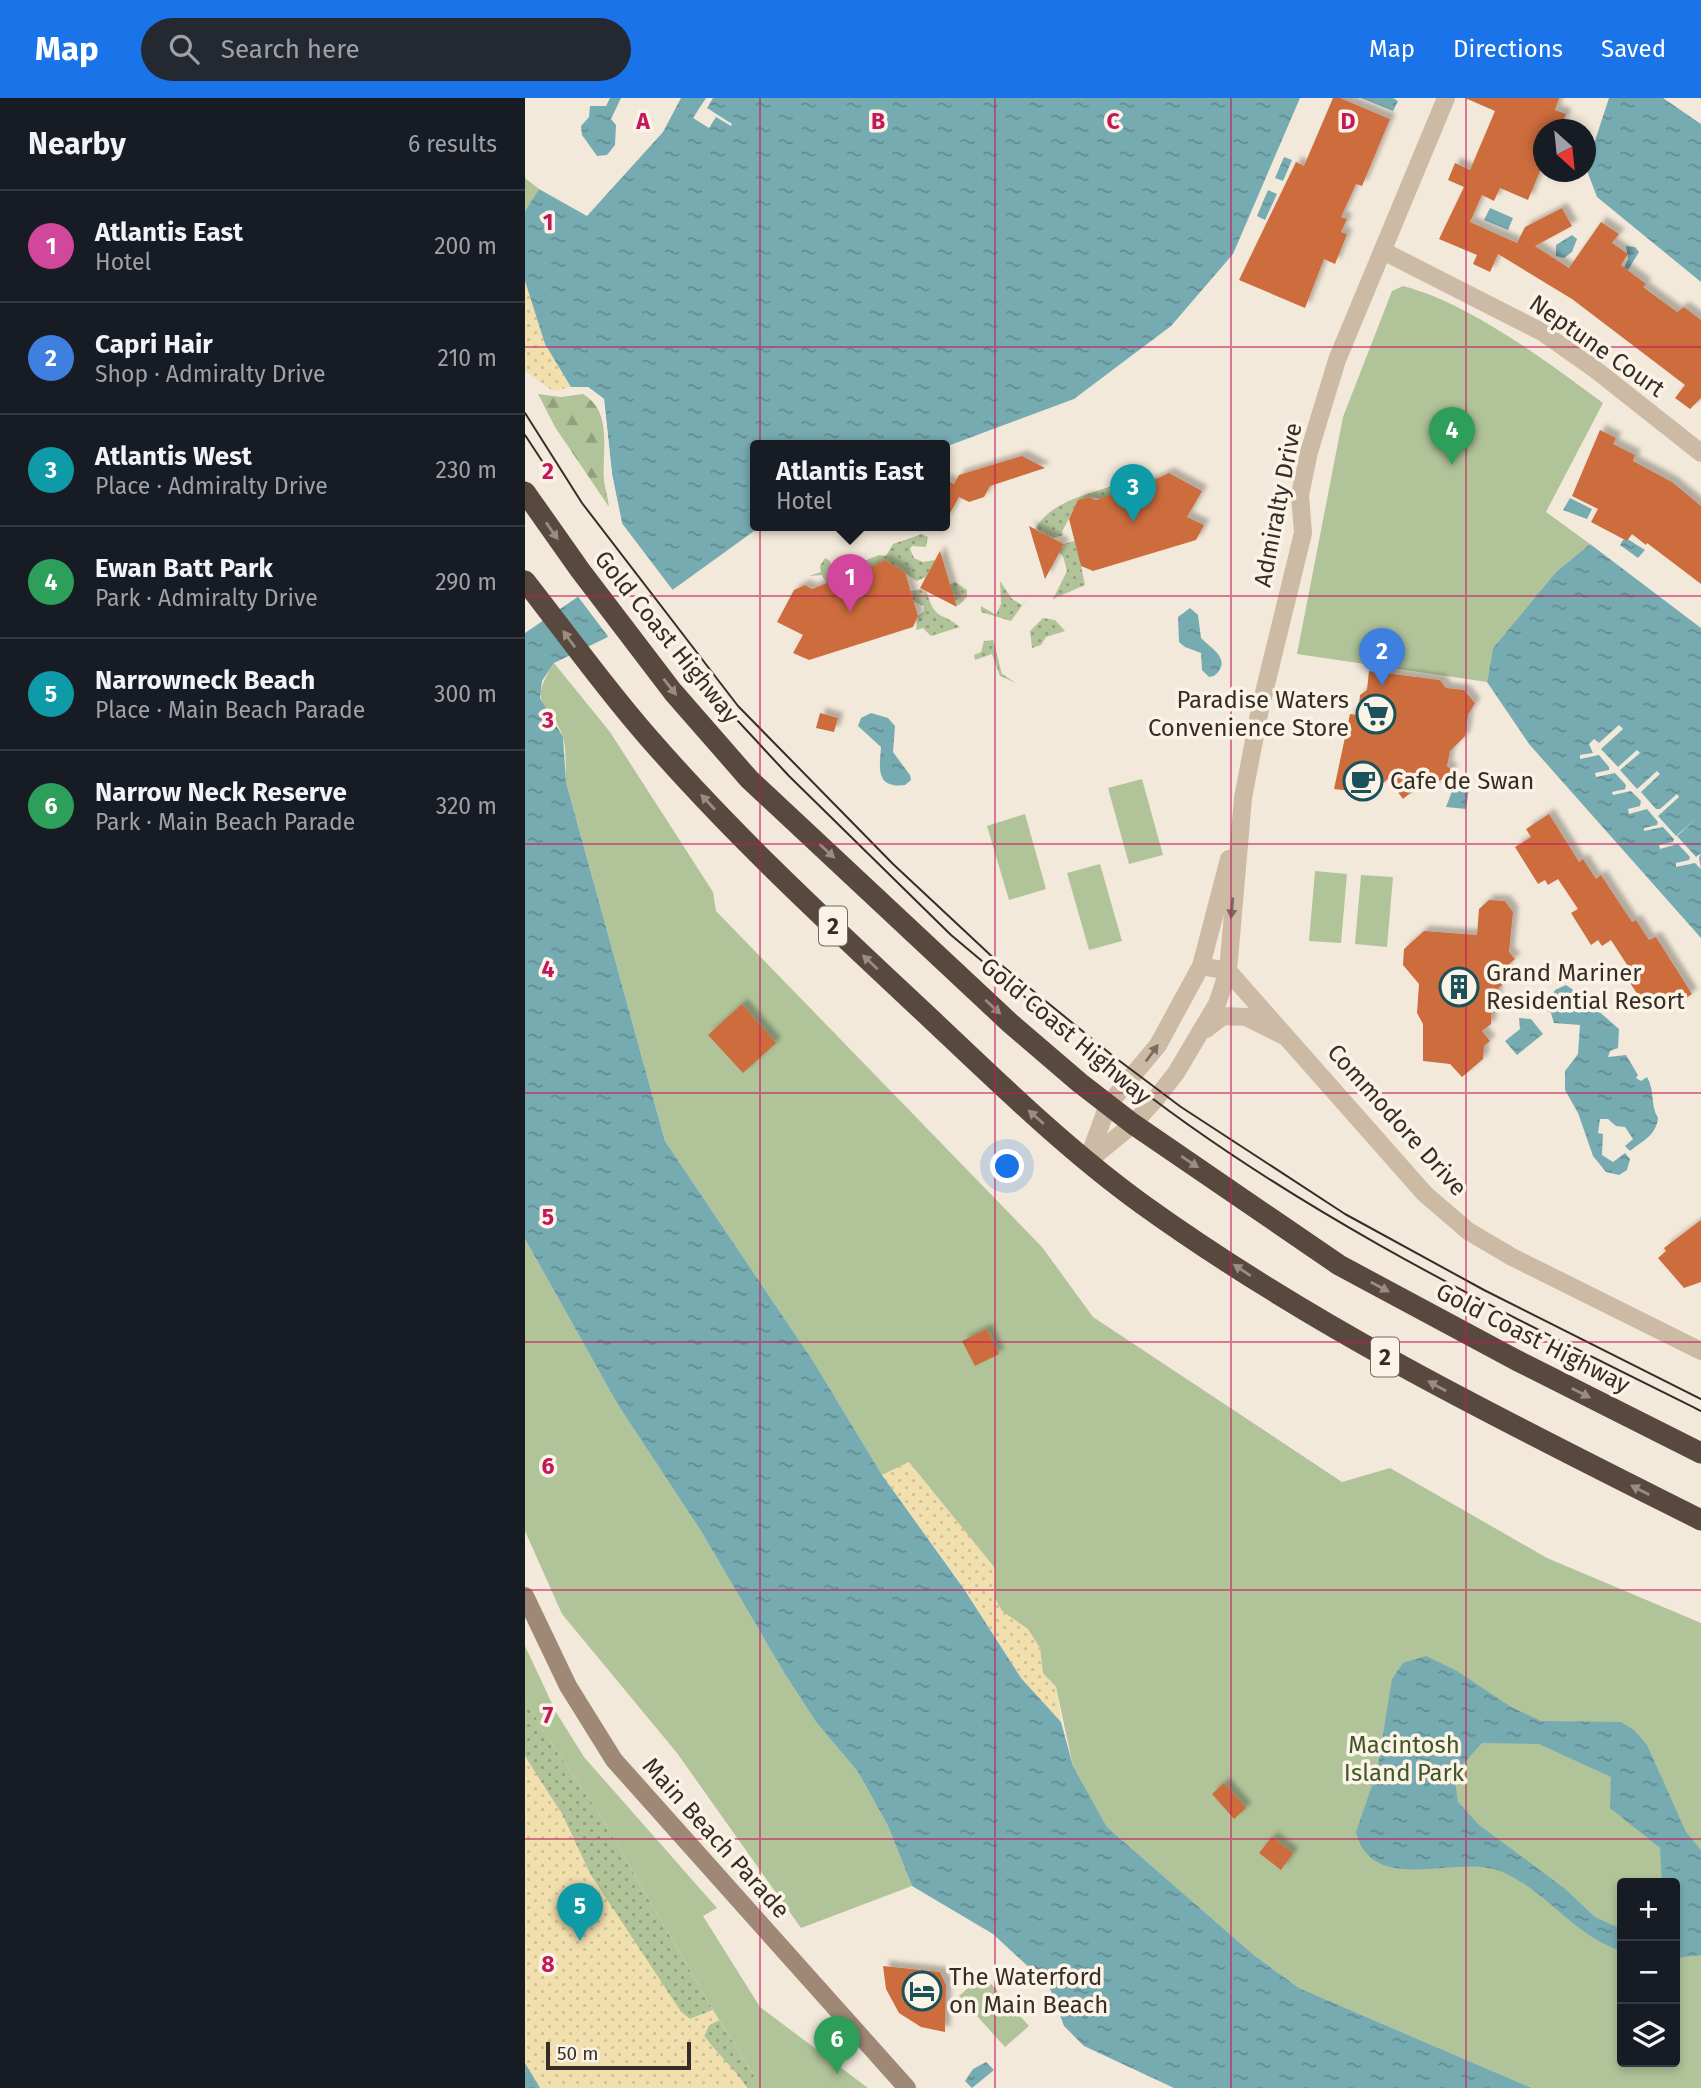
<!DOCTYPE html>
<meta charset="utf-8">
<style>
:root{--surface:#171b24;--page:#242831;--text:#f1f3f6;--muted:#9ea1a6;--line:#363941;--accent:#1a73e8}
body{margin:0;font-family:"Fira Sans",sans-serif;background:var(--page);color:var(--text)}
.controls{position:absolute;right:21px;bottom:21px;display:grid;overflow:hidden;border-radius:7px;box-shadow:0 4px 10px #0003}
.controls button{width:63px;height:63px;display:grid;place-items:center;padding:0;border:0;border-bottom:2px solid var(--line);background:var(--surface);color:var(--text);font:35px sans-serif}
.compass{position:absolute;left:1008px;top:21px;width:63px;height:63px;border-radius:50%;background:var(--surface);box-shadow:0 4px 10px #0003;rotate:153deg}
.scale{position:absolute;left:21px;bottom:18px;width:145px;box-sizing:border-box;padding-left:7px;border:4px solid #372d27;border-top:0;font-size:19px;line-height:24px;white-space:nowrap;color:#372d27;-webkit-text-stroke:5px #faf3e6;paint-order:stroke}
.you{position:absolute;left:483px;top:1069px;width:24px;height:24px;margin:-18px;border:5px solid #fff;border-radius:50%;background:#1a73e8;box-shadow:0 0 0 10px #1a73e833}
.badge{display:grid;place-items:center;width:46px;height:46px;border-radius:50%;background:var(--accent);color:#fff;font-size:23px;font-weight:700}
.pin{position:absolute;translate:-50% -58px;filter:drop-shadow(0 2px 4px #0008)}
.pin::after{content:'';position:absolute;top:37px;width:24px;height:21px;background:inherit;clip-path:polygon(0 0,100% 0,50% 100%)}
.popup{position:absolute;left:225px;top:342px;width:200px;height:91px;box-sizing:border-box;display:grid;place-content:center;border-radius:7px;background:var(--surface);filter:drop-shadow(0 2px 5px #0005);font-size:23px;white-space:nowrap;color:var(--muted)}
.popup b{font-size:26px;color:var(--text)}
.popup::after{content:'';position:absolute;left:50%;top:100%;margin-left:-14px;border:14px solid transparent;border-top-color:var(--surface)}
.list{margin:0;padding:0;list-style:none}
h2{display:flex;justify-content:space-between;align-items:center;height:91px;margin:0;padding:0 28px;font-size:30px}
h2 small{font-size:23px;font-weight:400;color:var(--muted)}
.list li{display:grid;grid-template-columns:46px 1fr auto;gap:21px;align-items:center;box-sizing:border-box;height:112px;padding:0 28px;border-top:2px solid var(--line)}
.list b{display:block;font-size:26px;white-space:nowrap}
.list p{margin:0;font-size:23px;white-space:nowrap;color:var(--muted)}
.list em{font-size:23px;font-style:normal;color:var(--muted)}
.icon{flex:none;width:38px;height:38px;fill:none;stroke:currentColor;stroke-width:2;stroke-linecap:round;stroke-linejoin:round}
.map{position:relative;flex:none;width:1176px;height:1990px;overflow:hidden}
header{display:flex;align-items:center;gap:42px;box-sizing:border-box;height:98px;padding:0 35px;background:var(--accent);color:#fff}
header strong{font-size:33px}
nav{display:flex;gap:38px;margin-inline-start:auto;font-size:24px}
.search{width:490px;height:63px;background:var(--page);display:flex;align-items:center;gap:18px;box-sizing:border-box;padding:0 24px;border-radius:38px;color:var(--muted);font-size:26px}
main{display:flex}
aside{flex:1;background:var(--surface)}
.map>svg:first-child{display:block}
.grass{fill:url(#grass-dots)}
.forest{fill:url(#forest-firs)}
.sand{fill:url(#sand-dots)}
.park{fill:#b1c399;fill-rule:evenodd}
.water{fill:url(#water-ripples)}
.pier{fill:#f3e9da}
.building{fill:#cd6c3e;filter:url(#shadow)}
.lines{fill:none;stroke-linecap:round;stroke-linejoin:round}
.street{stroke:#ccbaa5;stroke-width:18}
.secondary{stroke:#9f8976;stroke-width:18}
.highway{stroke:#59483d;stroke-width:21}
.tram{stroke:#372d27;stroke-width:2}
.oneway{fill:#998c81}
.oneway2{fill:#7a6c60}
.grid{fill:none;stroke:#c2185b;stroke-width:2;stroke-opacity:0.55}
.labels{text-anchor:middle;stroke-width:7;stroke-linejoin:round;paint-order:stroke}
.shield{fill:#faf3e6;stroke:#726860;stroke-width:2}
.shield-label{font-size:23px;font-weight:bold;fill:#372d27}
.street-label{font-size:24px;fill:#372d27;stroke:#faf3e6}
.poi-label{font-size:24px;fill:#372d27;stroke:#faf3e6;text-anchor:start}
.park-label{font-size:24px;fill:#425729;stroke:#faf3e6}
.grid-label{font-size:23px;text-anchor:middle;font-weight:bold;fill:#c2185b;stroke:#faf3e6;stroke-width:7;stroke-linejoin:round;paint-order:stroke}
</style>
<header>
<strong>Map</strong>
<div class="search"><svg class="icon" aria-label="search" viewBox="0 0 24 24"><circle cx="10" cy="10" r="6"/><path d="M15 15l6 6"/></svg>Search here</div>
<nav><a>Map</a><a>Directions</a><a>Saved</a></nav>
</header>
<main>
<aside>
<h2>Nearby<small>6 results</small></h2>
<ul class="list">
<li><span class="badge" style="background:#d1479c">1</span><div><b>Atlantis East</b><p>Hotel</p></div><em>200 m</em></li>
<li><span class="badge" style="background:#3f7fe0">2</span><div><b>Capri Hair</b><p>Shop · Admiralty Drive</p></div><em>210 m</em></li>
<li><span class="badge" style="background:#0f9aa8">3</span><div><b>Atlantis West</b><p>Place · Admiralty Drive</p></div><em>230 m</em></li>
<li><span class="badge" style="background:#2e9e5b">4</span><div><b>Ewan Batt Park</b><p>Park · Admiralty Drive</p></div><em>290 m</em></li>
<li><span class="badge" style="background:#0f9aa8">5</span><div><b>Narrowneck Beach</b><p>Place · Main Beach Parade</p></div><em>300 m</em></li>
<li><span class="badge" style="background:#2e9e5b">6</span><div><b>Narrow Neck Reserve</b><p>Park · Main Beach Parade</p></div><em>320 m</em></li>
</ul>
</aside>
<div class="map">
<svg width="1176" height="1990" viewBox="0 0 1176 1990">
<defs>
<pattern id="grass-dots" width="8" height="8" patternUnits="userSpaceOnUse" patternTransform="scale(1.75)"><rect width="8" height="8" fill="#b1c399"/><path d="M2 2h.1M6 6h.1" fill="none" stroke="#919f7d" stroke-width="1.8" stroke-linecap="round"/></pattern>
<pattern id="forest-firs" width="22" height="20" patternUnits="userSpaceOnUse" patternTransform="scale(1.75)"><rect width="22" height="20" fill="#b1c399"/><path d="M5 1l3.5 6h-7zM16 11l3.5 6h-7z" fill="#919f7d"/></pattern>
<pattern id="sand-dots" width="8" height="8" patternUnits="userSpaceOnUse" patternTransform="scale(1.75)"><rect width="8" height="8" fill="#f1dfae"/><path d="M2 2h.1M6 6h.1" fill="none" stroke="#cfc096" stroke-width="1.8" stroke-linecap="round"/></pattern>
<pattern id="water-ripples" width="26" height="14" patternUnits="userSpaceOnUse" patternTransform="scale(1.75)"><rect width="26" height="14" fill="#77abb2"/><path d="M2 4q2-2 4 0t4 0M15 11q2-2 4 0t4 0" fill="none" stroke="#628c91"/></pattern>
<filter id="shadow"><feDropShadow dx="5.5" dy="-5.5" stdDeviation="2" flood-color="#0004"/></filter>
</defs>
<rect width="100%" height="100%" fill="#f3e9da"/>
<path class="grass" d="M614 376 606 385 610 393 609 407 565 399 553 403 537 434 538 437 528 440 510 431C528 401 565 397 595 385 603 382 604 376 614 376Z
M397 436 403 439 401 449 387 448 385 451 389 460 398 464 410 462 401 479 392 483 360 462 309 486 302 485 297 477 284 478 296 474 295 468 300 460 305 463 307 473 311 474 354 457 361 458 368 446Z
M549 443 561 450 555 463 560 487 528 501 542 473 538 458 534 455 539 446Z
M475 483 487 501 497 507 506 495 486 523 456 514V508L471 517 476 506Z
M430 484 442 492V499L434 507H430L424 487Z
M396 491 402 494C409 523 418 514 435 529L406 538 398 530 391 532 393 518 399 513V508L382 501 386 493Z
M518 520 530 522 540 533 521 539 516 547 507 550 505 533Z
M468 542 477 576 491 585 475 578 467 556 450 562 449 557 456 554 459 543Z
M0 1597 16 1630 72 1712 188 1912 165 1921 156 1914 65 1776 37 1716 8 1675 0 1658Z
M194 1922 237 1990H222C209 1970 193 1957 179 1938L184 1927Z"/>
<path class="forest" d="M13 296 36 299 58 296C88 314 77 352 79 382 80 391 83 400 84 409L30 329Z"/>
<path class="sand" d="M0 183 20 246 46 289 28 293 0 273Z
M384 1364 471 1471 515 1550 518 1575 531 1589 536 1624 496 1580 440 1491 357 1377Z
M0 1658 37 1716 65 1776 156 1914 165 1921 188 1912 194 1922 184 1927 179 1938C193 1957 209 1970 222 1990H0Z"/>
<path class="park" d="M0 80 14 91 0 113Z
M878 188C944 205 1023 264 1078 305L1021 414 1065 446 1031 474 968 550 962 584 772 556 818 319 867 193Z
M29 565 85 634 188 794 191 813 517 1149 568 1219 817 1384 865 1370 1022 1460 1176 1525V1990H1007L774 1890 730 1858 582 1729 548 1668 531 1589 518 1575 515 1550 503 1531 477 1513 470 1500V1470L384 1364 357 1377 290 1266 140 1043 41 684C40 670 42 652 38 639 26 603 0 611 29 565ZM1097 1785H1150V1964H1097Z
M617 681 638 757 604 766 583 690Z
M500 716 521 791 484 802 462 728Z
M575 766 597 843 564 852 542 775Z
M790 773 822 776 816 845 784 843Z
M836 777 868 779 862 849 830 846Z
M0 1141 93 1307 176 1433 258 1573 291 1624 333 1674 363 1728 387 1788 276 1830 152 1655 37 1516 0 1433Z
M0 1548 31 1614 59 1659 192 1810 178 1818 235 1909 343 1990H237L191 1917 72 1712 16 1630 0 1597Z
M458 1877 504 1928 480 1949 434 1898Z"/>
<path class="water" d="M85 0H96L86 21 91 27 90 47 82 57 72 58 57 37 56 28 64 19 65 8H81Z
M156 0H775L708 156 646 228 549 301 420 349 230 348V428H236L81 540 29 565 17 583 15 600 38 639 41 684 140 1043 290 1266 357 1377 439 1491 496 1580 536 1624 548 1668 582 1729 730 1858 774 1890 1007 1990H649L559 1948 539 1928 524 1888 468 1836 387 1788 363 1728 333 1674 291 1624 258 1573 176 1433 93 1307 0 1141V535L105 463 87 376 79 301 63 289H46L20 246 0 183V113L14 91 62 118 138 34Z
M836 0H868L873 3 868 13Z
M1084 0H1138L1176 26V184L1072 99 1061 70Z
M759 59 767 62 758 83 750 80Z
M743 92 752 96 740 122 732 118Z
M965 110 988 120 983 132 959 122Z
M1047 137 1052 141 1047 154 1039 160 1031 158V147Z
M1101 148 1110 149 1114 154 1103 172 1099 170 1103 161Z
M1045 400 1067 411 1062 421 1038 412Z
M1098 442H1104L1120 452 1113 460 1095 447Z
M1065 446 1176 530V840L1004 646 962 584 968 550 1031 474Z
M665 510 673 517 676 540C687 551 708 562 689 578L684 579 677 572 676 555 660 549 654 544 653 519Z
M346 615 363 620 370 628 368 654 385 677 386 682 380 687C349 691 355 667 356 649L333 628 336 620Z
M937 681 945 682 941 711 921 709 929 688Z
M1041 887C1061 900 1076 916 1094 931L1093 950 1085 953 1083 959 1101 957 1113 977 1111 980 1116 983 1122 979C1130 992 1125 1007 1133 1020 1131 1038 1117 1043 1105 1053L1100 1048 1108 1041 1100 1029 1091 1028 1083 1021H1075L1073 1035 1078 1036 1077 1057 1088 1064 1100 1055 1105 1061 1102 1072 1094 1077 1081 1074 1068 1058 1053 1015 1040 992V973L1053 956 1055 927 1029 925 1026 915 1019 912 1030 892Z
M994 920 1006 921 1018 936 992 957 980 943 995 931Z
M901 1558 932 1573 986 1609 1016 1623 1096 1624 1109 1632 1122 1647 1161 1734 1176 1752V1857L1150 1860V1785H1137L1135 1750 1085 1710 1086 1679 1014 1646 957 1645 929 1676 933 1704 954 1727 1039 1790 1070 1819 1094 1830 1097 1828V1853C1047 1838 1020 1789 972 1772 928 1757 847 1798 831 1734L852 1673 867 1581 878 1565Z
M461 1964 469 1972 447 1990 440 1983 448 1971Z
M0 1965 15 1990H0Z"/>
<path class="pier" d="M181 0H188L182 10 207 26 206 28 191 19 184 30 168 20Z
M46 289H63L79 301 87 376 96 424 150 495 85 541 51 496 101 462 83 377 80 322 76 303 62 292 42 290Z
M1094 627 1098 631 1076 651 1093 669 1112 652 1115 655 1095 672 1112 691 1132 673 1135 676 1116 694 1131 711H1135L1152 696 1154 699 1133 718 1151 738 1172 720 1152 738 1171 759 1176 755 1174 760 1176 771 1170 765 1151 769V765L1164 762 1165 759 1153 746 1135 751 1134 747 1148 744 1149 741 1138 729 1119 733V730L1132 727 1133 724 1122 711 1104 716 1103 711 1115 708 1116 703 1106 693 1088 697 1087 694 1100 691 1101 687 1090 675 1071 679 1070 675 1084 672V669L1074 657 1055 661V657L1068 655 1064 646 1069 641 1074 645Z"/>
<path class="building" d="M808 0H815L865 21 837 88 831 86 816 119 822 121 816 134 822 136 810 166 799 161 780 210 714 182 771 64 779 68Z
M940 0H1034L1030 12 1041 16 1034 32H1018V66L1003 102 975 90 969 103 957 97 945 124 992 145 1000 129 1037 110 1047 128 1010 148 1044 170 1076 124 1094 136 1087 145 1103 156 1096 167 1121 186 1118 189 1152 214 1159 209 1176 222V300L1165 311 1150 300 1160 287 1047 201 973 156 965 174 948 166 952 157 914 141 939 89 923 82 930 65 945 72 970 13Z
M1075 332 1091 340 1088 346 1110 357 1108 363 1147 384 1176 408V486L1122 445 1121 447 1107 436 1102 443 1066 424 1073 411 1047 398Z
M497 358 520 370 465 388 459 399 444 404 434 399 419 426V381L429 386 434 377Z
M644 375 677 393 662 419 679 427 671 442 568 473 556 468 544 421 553 402 565 399 571 402 588 396 604 406 611 390Z
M504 428 539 446 520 481 509 445Z
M415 453 432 509 395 490Z
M360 462 380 474 393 518 388 529 284 562 268 555 278 537 252 524 269 492 280 487 287 491 302 485 319 490 326 478Z
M844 573 915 582 921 590 939 592 950 605 943 617 940 638 925 653 922 668 928 673 913 684 912 689 895 687 878 701 863 681 845 695 809 691 825 616 833 617 835 597 842 592Z
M295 615 313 620 309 634 291 630Z
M1024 716 1054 764 1058 761 1071 781 1076 777 1107 824 1111 822 1124 842 1131 839 1167 896 1145 911 1140 903 1130 909 1127 904 1120 908 1100 877 1106 873 1086 842 1077 848 1073 842 1066 847 1046 815 1053 811 1033 781 1023 787 1020 782 1013 786 990 749 1006 739 1001 731Z
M964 802 980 803 988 814 984 854 990 861 982 868 980 884 972 892 971 906 967 908 966 926 957 933 965 943 959 948 958 961 937 979 925 966 898 963V926L892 915 894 886 878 867 879 851 899 833 952 837 954 811Z
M217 906 251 945 218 975 183 937Z
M1176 1122V1184L1159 1190 1133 1160 1141 1153 1139 1150Z
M462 1231 474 1256 450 1268 437 1243Z
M699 1685 721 1710 709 1721 687 1696Z
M747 1739 768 1755 756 1772 734 1755Z
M358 1868 415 1874 421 1887 420 1934 396 1929 374 1915 361 1891Z"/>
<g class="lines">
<path class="street" d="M858 153 1017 234 1071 272 1176 355
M676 868 703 873 900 1096 943 1133 987 1159 1176 1253
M681 931 698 918 721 919 757 937
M562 1064 608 1026 629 1003 651 975 692 906 703 873 718 700 735 611 778 435 775 397 784 354 812 262 921 0
M562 1064 583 1007 633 947 676 868 704 761"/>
<path class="secondary" d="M0 1498 43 1588 89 1662 382 1990"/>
<path class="highway" d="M0 394 55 472 148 594 224 681 485 925 555 985 608 1026 814 1167 991 1262 1176 1355
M0 483C41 535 79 589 123 639 210 739 308 829 405 920 473 984 541 1051 617 1106 792 1232 985 1326 1176 1422"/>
<path class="tram" d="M0 315 57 405 213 608 368 766 475 866 588 958 656 1009 820 1116 959 1192 1176 1301
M0 337 25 375
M199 608 264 678 426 837 544 936
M588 970C766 1113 973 1212 1176 1313"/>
</g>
<defs><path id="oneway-solid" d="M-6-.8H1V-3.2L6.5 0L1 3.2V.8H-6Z" transform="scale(1.75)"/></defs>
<g class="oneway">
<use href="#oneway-solid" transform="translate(27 433) rotate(55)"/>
<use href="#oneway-solid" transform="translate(44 541) rotate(-126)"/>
<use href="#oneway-solid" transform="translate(145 589) rotate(52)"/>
<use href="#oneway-solid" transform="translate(183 704) rotate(-133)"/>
<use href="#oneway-solid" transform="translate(302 753) rotate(43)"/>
<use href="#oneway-solid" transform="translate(345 864) rotate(-137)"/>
<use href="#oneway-solid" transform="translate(468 909) rotate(43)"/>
<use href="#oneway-solid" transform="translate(511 1019) rotate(-138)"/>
<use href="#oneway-solid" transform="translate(665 1064) rotate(34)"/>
<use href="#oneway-solid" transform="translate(717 1172) rotate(-146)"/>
<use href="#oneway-solid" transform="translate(855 1189) rotate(28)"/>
<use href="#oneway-solid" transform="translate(912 1288) rotate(-151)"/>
<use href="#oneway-solid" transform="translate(1056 1295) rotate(27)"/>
<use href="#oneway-solid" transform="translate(1115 1392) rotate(-153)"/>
</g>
<g class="oneway2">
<use href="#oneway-solid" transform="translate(707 810) rotate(95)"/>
<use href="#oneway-solid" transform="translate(627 955) rotate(-54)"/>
</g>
<path class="grid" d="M235 0V1990M470 0V1990M706 0V1990M941 0V1990M0 249H1176M0 498H1176M0 746H1176M0 995H1176M0 1244H1176M0 1492H1176M0 1741H1176"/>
<defs>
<symbol id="supermarket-ring" viewBox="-11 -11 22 22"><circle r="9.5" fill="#faf3e6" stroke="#1a515b" stroke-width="1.5"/><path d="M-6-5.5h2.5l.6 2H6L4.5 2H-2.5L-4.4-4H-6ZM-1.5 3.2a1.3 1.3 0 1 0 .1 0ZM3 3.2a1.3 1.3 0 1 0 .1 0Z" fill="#1a515b"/></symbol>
<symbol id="cafe-ring" viewBox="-11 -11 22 22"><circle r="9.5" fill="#faf3e6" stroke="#1a515b" stroke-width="1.5"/><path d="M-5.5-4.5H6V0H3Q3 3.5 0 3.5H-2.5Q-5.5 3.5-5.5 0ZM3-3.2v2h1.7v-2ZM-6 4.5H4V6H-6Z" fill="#1a515b"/></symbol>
<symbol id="building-ring" viewBox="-11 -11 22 22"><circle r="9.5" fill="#faf3e6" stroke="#1a515b" stroke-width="1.5"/><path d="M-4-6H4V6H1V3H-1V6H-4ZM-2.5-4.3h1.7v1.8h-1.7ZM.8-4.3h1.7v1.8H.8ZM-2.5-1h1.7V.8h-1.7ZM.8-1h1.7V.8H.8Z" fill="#1a515b"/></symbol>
<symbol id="hotel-ring" viewBox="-11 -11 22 22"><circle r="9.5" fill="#faf3e6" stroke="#1a515b" stroke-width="1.5"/><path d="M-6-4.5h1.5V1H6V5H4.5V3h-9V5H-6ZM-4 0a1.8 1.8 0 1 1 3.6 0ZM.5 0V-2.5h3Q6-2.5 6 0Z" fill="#1a515b"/></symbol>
</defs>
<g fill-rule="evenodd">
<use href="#supermarket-ring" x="829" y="594" width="44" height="44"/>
<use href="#cafe-ring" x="816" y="661" width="44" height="44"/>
<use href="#building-ring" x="912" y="867" width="44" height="44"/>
<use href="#hotel-ring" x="375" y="1871" width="44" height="44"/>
</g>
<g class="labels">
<g class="shield">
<rect x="294" y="808.5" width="28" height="39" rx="5"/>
<rect x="846" y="1239.5" width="28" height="39" rx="5"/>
</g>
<g class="shield-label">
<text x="308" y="836">2</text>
<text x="860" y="1267">2</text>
</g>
<g class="street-label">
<text transform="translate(1072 248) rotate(35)" y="8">Neptune Court</text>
<text transform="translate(753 407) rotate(-79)" y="8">Admiralty Drive</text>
<text transform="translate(142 539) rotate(51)" y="8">Gold Coast Highway</text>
<text transform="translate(541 933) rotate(40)" y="8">Gold Coast Highway</text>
<text transform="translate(872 1022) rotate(48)" y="8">Commodore Drive</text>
<text transform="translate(1008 1240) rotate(27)" y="8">Gold Coast Highway</text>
<text transform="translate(191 1740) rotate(48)" y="8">Main Beach Parade</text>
</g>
<g class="poi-label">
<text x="824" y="610" text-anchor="end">Paradise Waters<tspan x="824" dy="28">Convenience Store</tspan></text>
<text x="865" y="691">Cafe de Swan</text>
<text x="961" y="883">Grand Mariner<tspan x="961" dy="28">Residential Resort</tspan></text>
<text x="424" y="1887">The Waterford<tspan x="424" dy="28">on Main Beach</tspan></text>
</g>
<g class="park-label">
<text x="879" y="1655">Macintosh<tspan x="879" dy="28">Island Park</tspan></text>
</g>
</g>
<g class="grid-label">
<text x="118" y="31">A</text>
<text x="353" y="31">B</text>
<text x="588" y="31">C</text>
<text x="823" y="31">D</text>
<text x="23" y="132">1</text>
<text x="23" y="381">2</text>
<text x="23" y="630">3</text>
<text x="23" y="879">4</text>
<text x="23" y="1127">5</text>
<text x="23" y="1376">6</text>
<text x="23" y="1625">7</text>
<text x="23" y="1874">8</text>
</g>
</svg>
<div class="controls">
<button>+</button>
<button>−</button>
<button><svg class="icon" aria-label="layers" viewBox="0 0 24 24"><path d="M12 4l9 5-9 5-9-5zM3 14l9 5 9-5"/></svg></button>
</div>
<svg class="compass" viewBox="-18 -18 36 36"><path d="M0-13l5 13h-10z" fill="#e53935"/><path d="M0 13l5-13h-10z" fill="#9ea1a6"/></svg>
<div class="scale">50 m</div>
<div class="you"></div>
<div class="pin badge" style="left:325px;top:514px;background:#d1479c">1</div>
<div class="popup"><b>Atlantis East</b>Hotel</div>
<div class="pin badge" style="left:857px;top:588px;background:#3f7fe0">2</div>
<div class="pin badge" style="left:608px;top:424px;background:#0f9aa8">3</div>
<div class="pin badge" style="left:927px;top:367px;background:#2e9e5b">4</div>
<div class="pin badge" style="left:55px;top:1843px;background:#0f9aa8">5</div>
<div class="pin badge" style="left:312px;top:1976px;background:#2e9e5b">6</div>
</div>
</main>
